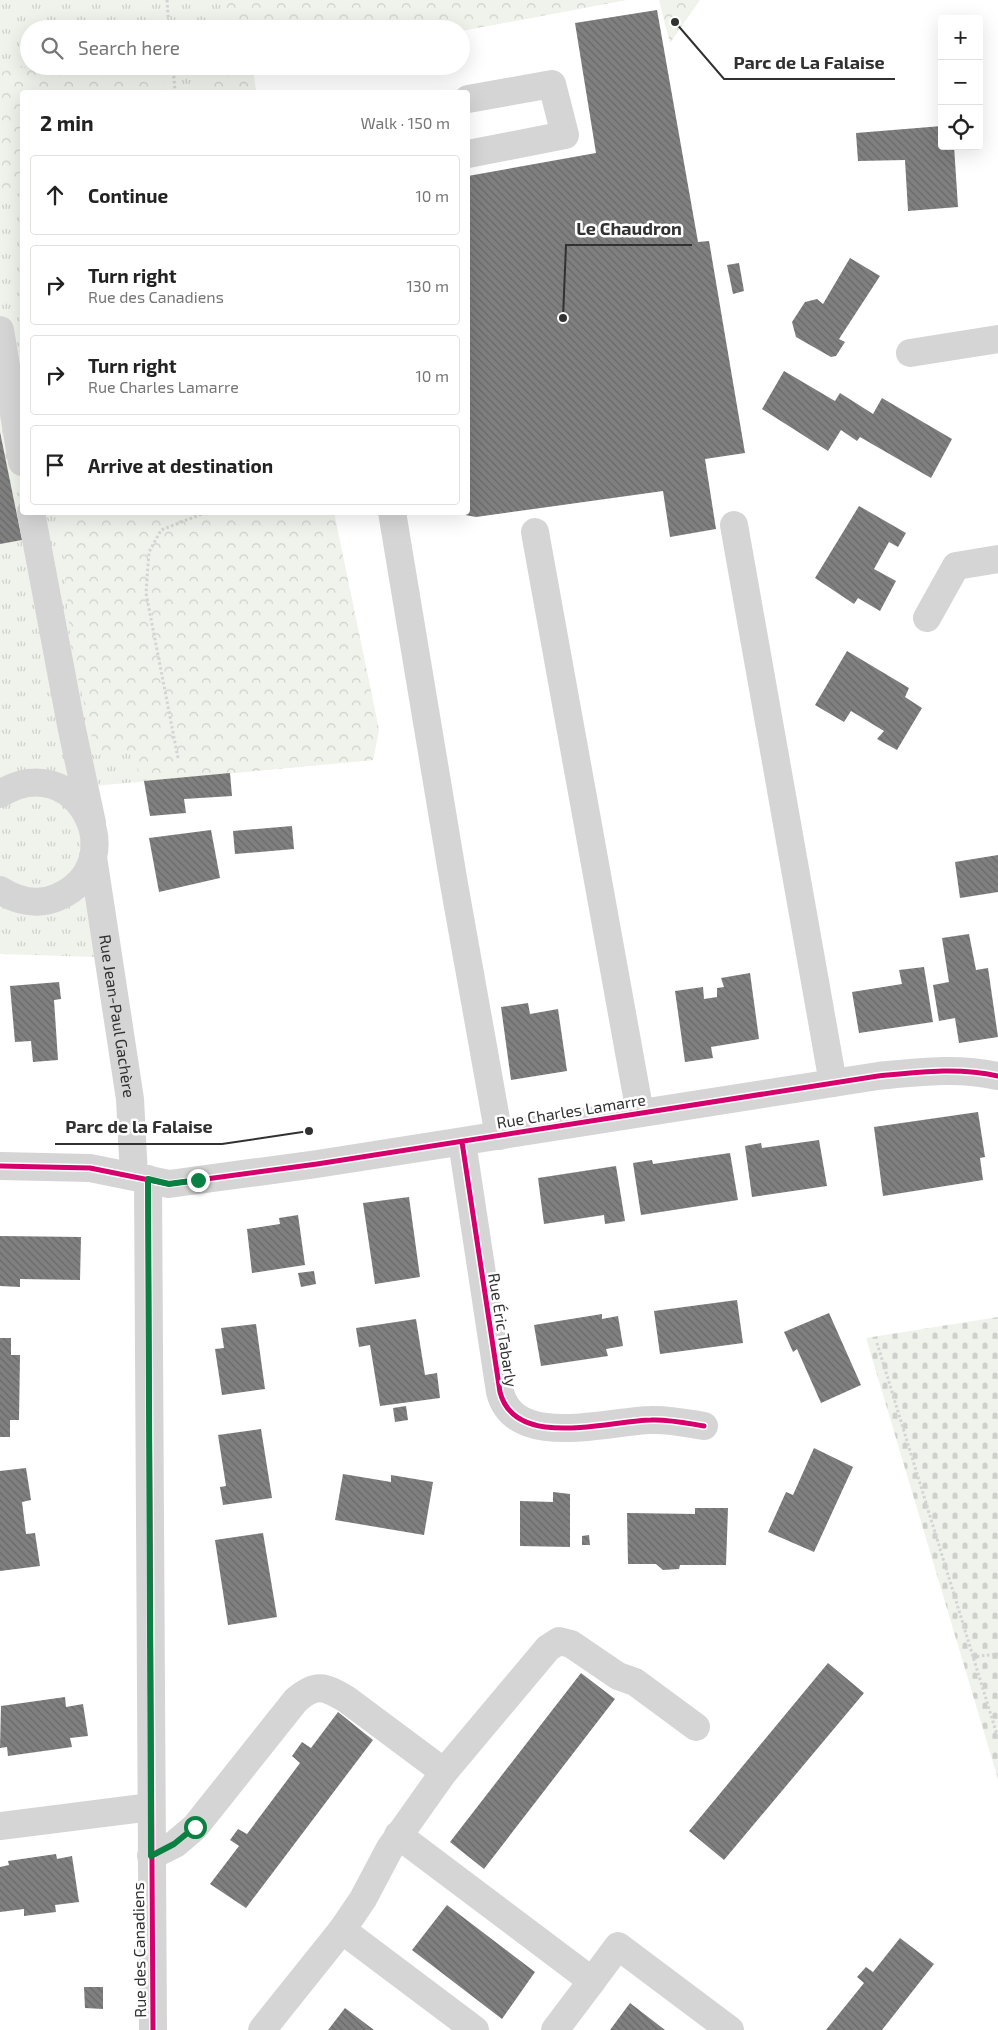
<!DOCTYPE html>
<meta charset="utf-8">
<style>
:root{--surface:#fff;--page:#f2f2f2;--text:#222;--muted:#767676;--line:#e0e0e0}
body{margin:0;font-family:"Exo 2",sans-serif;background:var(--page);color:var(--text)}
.controls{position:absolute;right:15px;top:15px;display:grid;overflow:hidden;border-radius:5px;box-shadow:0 5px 20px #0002}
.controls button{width:45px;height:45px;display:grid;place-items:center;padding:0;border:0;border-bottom:1px solid var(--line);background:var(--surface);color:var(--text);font:25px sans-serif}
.stop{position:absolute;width:15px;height:15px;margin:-11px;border:4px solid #0b8043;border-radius:50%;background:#fff}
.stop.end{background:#0b8043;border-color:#fff;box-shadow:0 1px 5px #0008}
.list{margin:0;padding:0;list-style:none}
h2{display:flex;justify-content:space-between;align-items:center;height:65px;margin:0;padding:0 20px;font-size:21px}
h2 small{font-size:16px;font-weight:400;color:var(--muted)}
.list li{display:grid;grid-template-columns:32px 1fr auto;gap:15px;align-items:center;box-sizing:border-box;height:80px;margin:0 10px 10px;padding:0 10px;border:1px solid var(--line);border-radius:5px}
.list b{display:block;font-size:19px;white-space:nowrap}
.list p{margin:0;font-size:16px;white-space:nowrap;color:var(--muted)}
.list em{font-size:16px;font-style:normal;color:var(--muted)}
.icon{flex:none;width:28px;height:28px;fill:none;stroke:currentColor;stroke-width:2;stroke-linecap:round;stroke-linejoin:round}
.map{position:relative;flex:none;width:998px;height:2030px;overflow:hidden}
.search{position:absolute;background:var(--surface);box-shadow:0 5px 20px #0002;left:20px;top:20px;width:450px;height:55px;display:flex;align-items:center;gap:12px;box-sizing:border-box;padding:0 18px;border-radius:28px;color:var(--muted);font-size:19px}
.panel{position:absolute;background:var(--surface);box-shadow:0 5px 20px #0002;left:20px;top:90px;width:450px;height:425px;border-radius:5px}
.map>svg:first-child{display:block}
.grass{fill:url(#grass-tufts)}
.forest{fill:url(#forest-crowns)}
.cemetery{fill:url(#cemetery-stones)}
.building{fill:url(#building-back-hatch)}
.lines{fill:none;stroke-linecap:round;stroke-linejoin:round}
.path{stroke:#d4d4d4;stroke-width:3;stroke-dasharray:2.5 2.5;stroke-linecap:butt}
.minor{stroke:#d5d5d5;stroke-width:28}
.cycleway-casing{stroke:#fff;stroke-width:8}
.cycleway{stroke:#d6006c;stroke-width:5}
.route{stroke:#0b8043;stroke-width:6}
.labels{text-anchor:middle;stroke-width:5;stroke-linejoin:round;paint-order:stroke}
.street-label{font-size:16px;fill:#313131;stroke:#fff}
.leader{fill:none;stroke:#313131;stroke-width:2}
.callout-dot{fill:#313131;stroke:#fff;stroke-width:2}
.callout-label{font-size:18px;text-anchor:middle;font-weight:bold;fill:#313131;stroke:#fff;stroke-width:5;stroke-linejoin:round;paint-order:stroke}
</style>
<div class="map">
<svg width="998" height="2030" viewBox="0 0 998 2030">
<defs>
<pattern id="grass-tufts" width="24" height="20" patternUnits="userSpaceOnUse" patternTransform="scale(1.25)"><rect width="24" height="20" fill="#f0f3ec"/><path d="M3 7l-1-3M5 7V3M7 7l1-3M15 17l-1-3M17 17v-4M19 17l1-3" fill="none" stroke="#ced1cb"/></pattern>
<pattern id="forest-crowns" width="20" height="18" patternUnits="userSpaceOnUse" patternTransform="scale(1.25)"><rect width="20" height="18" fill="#f0f3ec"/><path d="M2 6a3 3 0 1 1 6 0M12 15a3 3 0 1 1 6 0" fill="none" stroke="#ced1cb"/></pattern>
<pattern id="cemetery-stones" width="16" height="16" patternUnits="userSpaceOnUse" patternTransform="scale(1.25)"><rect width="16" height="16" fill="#f0f3ec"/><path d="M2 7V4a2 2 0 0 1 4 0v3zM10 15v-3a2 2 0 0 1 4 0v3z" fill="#ced1cb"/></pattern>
<pattern id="building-back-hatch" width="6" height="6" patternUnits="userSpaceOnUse" patternTransform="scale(1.25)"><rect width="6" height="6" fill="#808080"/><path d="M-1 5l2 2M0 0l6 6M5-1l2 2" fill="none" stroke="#696969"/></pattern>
</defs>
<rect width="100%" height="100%" fill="#fff"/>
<path class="grass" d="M0 0H626L461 31V29H29V66H271L253 70 256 92H22V512L334 513 379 730 373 760 94 786 95 957 0 954Z"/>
<path class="forest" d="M225 0H626L461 31V29H228Z
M659 0H700L670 43Z
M210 66H271L253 70 256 92H208L200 70Z
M14 67 160 78 168 92H22V193L0 195V73Z
M60 513H334L379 730 373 760 144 781 129 752 96 755 71 648Z"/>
<path class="cemetery" d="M998 1317V1779L866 1338Z"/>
<path class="building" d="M657 10 698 242 709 241 745 453 705 459 716 529 670 537 663 491 476 517 454 513 468 512V176L596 153 575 23Z
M942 126V146H954L958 207 908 211 905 160 858 161 856 133Z
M850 258 880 276 839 339 845 342 836 356 831 357 796 337 792 322 805 302 817 299 823 304Z
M739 263 744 291 733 294 727 265Z
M784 371 835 401 840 393 873 414 882 398 952 439 931 478 860 437 857 441 841 430 828 451 762 409Z
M0 432 22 540 0 544Z
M859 506 906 533 898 547 889 542 874 569 896 581 880 611 858 598 854 604 815 578Z
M847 651 909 688 905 697 922 708 897 750 877 739 884 731 851 711 844 722 815 705Z
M230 773 232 796 184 799 186 813 150 816 144 781Z
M292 826 294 849 235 854 233 831Z
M211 830 220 878 159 892 149 838Z
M998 855V892L960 898 955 862Z
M969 934 976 970 988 968 998 1037 959 1043 955 1018 939 1021 933 985 949 982 942 938Z
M924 967 933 1022 859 1033 852 992 902 984 899 970Z
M750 973 759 1039 711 1047 713 1058 685 1062 675 991 703 987 704 999 717 997V988L724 987 721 978Z
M59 982 61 999 54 1000 58 1060 33 1062 31 1041 15 1042 10 986Z
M528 1003 530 1014 558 1009 567 1071 511 1080 501 1007Z
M978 1112 985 1157 980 1158 983 1180 883 1196 874 1127Z
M819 1140 827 1186 752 1197 745 1146 761 1143 762 1148Z
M730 1153 738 1200 641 1215 633 1163 652 1160 653 1164Z
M616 1166 625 1221 605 1224 604 1215 544 1224 538 1178Z
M409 1197 420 1277 375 1284 363 1203Z
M298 1215 305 1265 252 1273 247 1229 280 1224 279 1218Z
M0 1236 81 1237 80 1280 20 1279V1287L0 1286Z
M314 1271 316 1284 301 1287 298 1273Z
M737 1300 743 1343 660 1354 654 1311Z
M829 1313 861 1385 821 1403 797 1349 793 1352 784 1332Z
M602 1314V1319L618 1316 623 1346 606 1349 608 1356 541 1366 534 1325Z
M416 1319 425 1375 437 1373 440 1398 380 1406 370 1345 359 1347 356 1328Z
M256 1324 265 1389 222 1395 215 1349 224 1348 221 1328Z
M0 1338H11V1355H20L19 1420H10V1437H0Z
M406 1406 408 1420 395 1422 393 1408Z
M261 1429 272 1498 223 1505 220 1487 226 1486 218 1435Z
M814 1448 853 1467 814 1552 768 1532 786 1492 793 1495Z
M26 1468 31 1500 22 1502 26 1534 35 1533 40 1566 0 1571V1471Z
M343 1474 391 1482V1475L433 1482 424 1535 335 1520Z
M553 1492 570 1494V1547L520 1546V1501L553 1502Z
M695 1508H728L726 1565H680L679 1569 663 1570 656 1564H628L627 1513 695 1514Z
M263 1533 277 1617 228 1625 215 1540Z
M589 1535 590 1545H582V1536Z
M828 1663 864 1693 724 1860 689 1831Z
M581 1673 615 1699 484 1869 450 1842Z
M65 1697 66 1707 83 1704 88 1736 70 1738 72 1747 8 1756 7 1747 0 1748 1 1706Z
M338 1712 373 1740 246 1908 210 1884 239 1846 230 1840 238 1829 247 1834 300 1763 292 1756 302 1742 311 1748Z
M56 1854 57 1859 72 1856 79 1902 55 1905 56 1912 24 1916V1909L0 1912V1867L9 1865 8 1861Z
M447 1905 535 1972 502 2019 412 1950Z
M900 1938 934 1964 882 2030H826L864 1983 857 1977 866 1967 873 1972Z
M84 1987H103V2009L85 2008Z
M630 2003 665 2030H610Z
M345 2008 374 2030H328Z"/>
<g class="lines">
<path class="path" d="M167 0 169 29
M173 66 175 92
M178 758 146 593 149 552 161 530 207 512
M877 1343 998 1738
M972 1657 998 1654"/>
<g class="minor">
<path d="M468 99 552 84 565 135 468 154"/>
<path d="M0 330 22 462"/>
<path d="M910 353 998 339"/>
<path d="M31 512 71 725 92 823"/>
<path d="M392 512 454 884 499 1136"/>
<path d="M734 525 833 1083"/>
<path d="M535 532 640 1113"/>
<path d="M927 618 956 566 998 559"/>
<path d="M0 794C76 746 136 862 58 897 38 906 17 901 0 890"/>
<path id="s1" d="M93 857 130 1099 134 1176"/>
<path d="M462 1142 500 1392C515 1450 607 1421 651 1420 668 1419 686 1423 704 1426"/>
<path d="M0 1166 90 1168 169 1184 317 1164 878 1076C919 1072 958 1067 998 1076"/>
<path d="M148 1179 153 2030"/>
<path d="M0 1826 151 1807"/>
<path d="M398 1835 592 1981 618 1946 730 2030"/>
<path d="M151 1856 175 1844 195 1827 296 1700C316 1683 324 1686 346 1699L444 1772"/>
<path d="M342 1930 475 2030"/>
<path d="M262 2030 342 1930 363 1899 390 1848 444 1772 548 1648 559 1641 571 1644 618 1676 635 1682 696 1727"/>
<path d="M555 2030 592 1981"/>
</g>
<defs>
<path id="cycleway" d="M462 1142 500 1392C515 1450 607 1421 651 1420 668 1419 686 1423 704 1426
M0 1166 90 1168 169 1184 317 1164 878 1076C919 1072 958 1067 998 1076
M148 1179 153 2030"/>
</defs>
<use href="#cycleway" class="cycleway-casing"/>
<use href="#cycleway" class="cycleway"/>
</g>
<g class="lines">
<path class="route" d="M195 1827 174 1844 151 1856 148 1179 169 1184 198 1180"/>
</g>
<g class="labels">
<g class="street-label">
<text dy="6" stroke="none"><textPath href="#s1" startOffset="161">Rue Jean-Paul Gachère</textPath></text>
<text transform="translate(571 1111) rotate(-9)" y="6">Rue Charles Lamarre</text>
<text transform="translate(503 1330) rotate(81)" y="6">Rue Éric Tabarly</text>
<text transform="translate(139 1950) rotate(-91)" y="6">Rue des Canadiens</text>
</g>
</g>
<path class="leader" d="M675 22L724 79H895M563 318L566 245H692M309 1131L222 1144H55"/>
<g class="callout-dot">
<circle cx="675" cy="22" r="5"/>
<circle cx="563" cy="318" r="5"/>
<circle cx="309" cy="1131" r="5"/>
</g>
<g class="callout-label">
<text x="809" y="69">Parc de La Falaise</text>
<text x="629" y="235">Le Chaudron</text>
<text x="139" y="1133">Parc de la Falaise</text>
</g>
</svg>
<div class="controls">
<button>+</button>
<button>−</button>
<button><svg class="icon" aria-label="locate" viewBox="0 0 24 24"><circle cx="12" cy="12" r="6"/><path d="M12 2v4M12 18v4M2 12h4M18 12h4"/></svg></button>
</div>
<div class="stop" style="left:195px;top:1827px"></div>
<div class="stop end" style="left:198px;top:1180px"></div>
<div class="search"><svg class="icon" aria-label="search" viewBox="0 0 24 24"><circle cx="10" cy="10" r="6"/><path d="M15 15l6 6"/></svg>Search here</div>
<section class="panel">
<h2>2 min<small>Walk · 150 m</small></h2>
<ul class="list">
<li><svg class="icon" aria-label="ahead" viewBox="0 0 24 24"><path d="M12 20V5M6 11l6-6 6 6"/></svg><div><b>Continue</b></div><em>10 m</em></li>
<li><svg class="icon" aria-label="right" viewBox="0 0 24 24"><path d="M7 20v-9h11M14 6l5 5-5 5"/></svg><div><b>Turn right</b><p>Rue des Canadiens</p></div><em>130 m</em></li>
<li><svg class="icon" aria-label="right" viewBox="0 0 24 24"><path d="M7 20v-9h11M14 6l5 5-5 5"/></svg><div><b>Turn right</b><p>Rue Charles Lamarre</p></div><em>10 m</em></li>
<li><svg class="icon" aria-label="arrive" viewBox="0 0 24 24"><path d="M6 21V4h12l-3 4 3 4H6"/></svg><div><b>Arrive at destination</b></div></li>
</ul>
</section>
</div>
